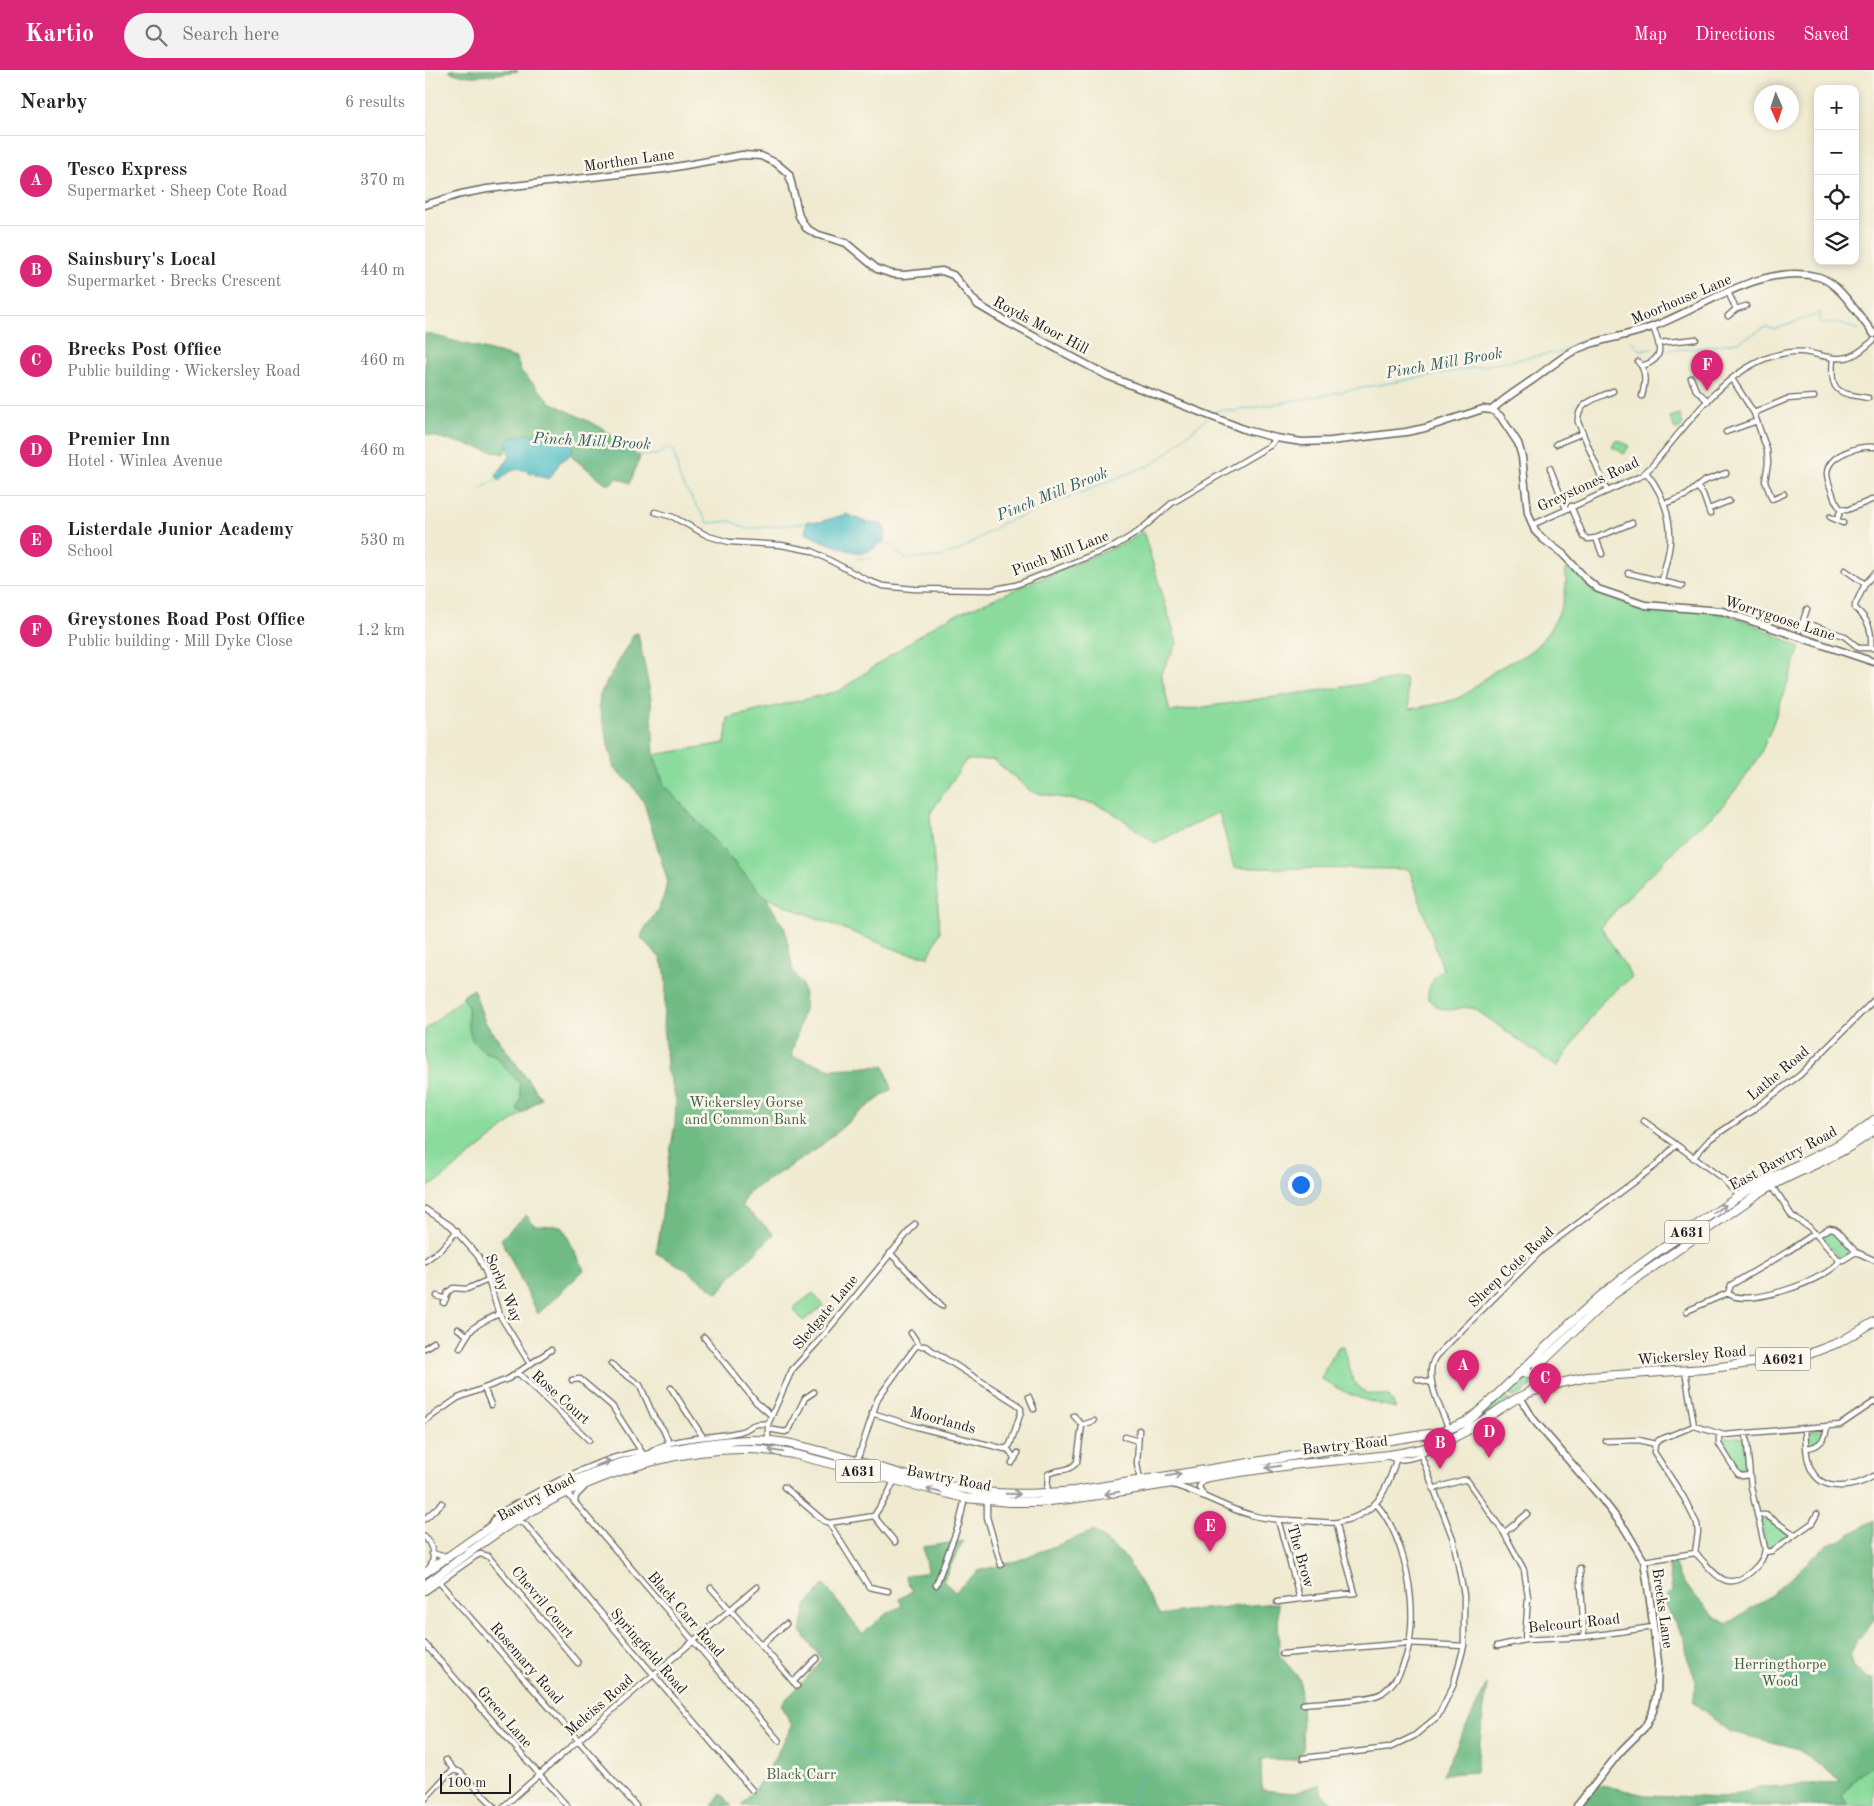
<!DOCTYPE html>
<meta charset="utf-8">
<style>
:root{--surface:#fff;--page:#f2f2f2;--text:#222;--muted:#767676;--line:#e0e0e0;--accent:#db2777}
body{margin:0;font-family:"Old Standard TT",serif;background:var(--page);color:var(--text)}
.controls{position:absolute;right:15px;top:15px;display:grid;overflow:hidden;border-radius:10px;box-shadow:0 2px 8px #0003}
.controls button{width:45px;height:45px;display:grid;place-items:center;padding:0;border:0;border-bottom:1px solid var(--line);background:var(--surface);color:var(--text);font:25px sans-serif}
.compass{position:absolute;left:1329px;top:15px;width:45px;height:45px;border-radius:50%;background:var(--surface);box-shadow:0 2px 8px #0003;rotate:177deg}
.scale{position:absolute;left:15px;bottom:12px;width:71px;box-sizing:border-box;padding-left:5px;border:2px solid #1c1c1c;border-top:0;font-size:14px;line-height:18px;white-space:nowrap;color:#1c1c1c;-webkit-text-stroke:4px #fbf7ec;paint-order:stroke}
.you{position:absolute;left:875px;top:1114px;width:18px;height:18px;margin:-12px;border:4px solid #fff;border-radius:50%;background:#1a73e8;box-shadow:0 0 0 8px #1a73e833}
.badge{display:grid;place-items:center;width:32px;height:32px;border-radius:50%;background:var(--accent);color:#fff;font-size:16px;font-weight:700}
.pin{position:absolute;translate:-50% -41px;filter:drop-shadow(0 1px 2px #0008)}
.pin::after{content:'';position:absolute;top:26px;width:18px;height:15px;background:inherit;clip-path:polygon(0 0,100% 0,50% 100%)}
.list{margin:0;padding:0;list-style:none}
h2{display:flex;justify-content:space-between;align-items:center;height:65px;margin:0;padding:0 20px;font-size:21px}
h2 small{font-size:16px;font-weight:400;color:var(--muted)}
.list li{display:grid;grid-template-columns:32px 1fr auto;gap:15px;align-items:center;box-sizing:border-box;height:90px;padding:0 20px;border-top:1px solid var(--line)}
.list b{display:block;font-size:19px;white-space:nowrap}
.list p{margin:0;font-size:16px;white-space:nowrap;color:var(--muted)}
.list em{font-size:16px;font-style:normal;color:var(--muted)}
.icon{flex:none;width:28px;height:28px;fill:none;stroke:currentColor;stroke-width:2;stroke-linecap:round;stroke-linejoin:round}
.map{position:relative;flex:none;width:1449px;height:1736px;overflow:hidden}
header{display:flex;align-items:center;gap:30px;box-sizing:border-box;height:70px;padding:0 25px;background:var(--accent);color:#fff}
header strong{font-size:24px}
nav{display:flex;gap:28px;margin-inline-start:auto;font-size:18px}
.search{width:350px;height:45px;background:var(--page);display:flex;align-items:center;gap:12px;box-sizing:border-box;padding:0 18px;border-radius:28px;color:var(--muted);font-size:19px}
main{display:flex}
aside{flex:1;background:var(--surface)}
.map>svg:first-child{display:block}
.green{fill:#8adb9c;stroke:#537c5c}
.forest{fill:#6fbb84;stroke:#466c50}
.water{fill:#50bec5;stroke:#366d70}
.lines{fill:none;stroke-linecap:round;stroke-linejoin:round}
.stream{stroke:#50bec5;stroke-width:1}
.street-casing{stroke:#66645b;stroke-width:7}
.secondary-casing{stroke:#66645b;stroke-width:9}
.primary-casing{stroke:#66645b;stroke-width:10}
.street{stroke:#fff;stroke-width:4.5}
.secondary{stroke:#fff;stroke-width:6}
.primary{stroke:#fff;stroke-width:8}
.oneway{stroke:#999}
.labels{text-anchor:middle;stroke-width:5;stroke-linejoin:round;paint-order:stroke}
.shield{fill:#fbf7ec;stroke:#5f5e5a;stroke-width:1}
.shield-label{font-size:14px;font-weight:bold;fill:#1c1c1c}
.street-label{font-size:15px;fill:#1c1c1c;stroke:#fbf7ec}
.park-label{font-size:15px;fill:#425f49;stroke:#fbf7ec}
.water-label{font-size:16px;font-style:italic;fill:#315d60;stroke:#fbf7ec}
</style>
<header>
<strong>Kartio</strong>
<div class="search"><svg class="icon" aria-label="search" viewBox="0 0 24 24"><circle cx="10" cy="10" r="6"/><path d="M15 15l6 6"/></svg>Search here</div>
<nav><a>Map</a><a>Directions</a><a>Saved</a></nav>
</header>
<main>
<aside>
<h2>Nearby<small>6 results</small></h2>
<ul class="list">
<li><span class="badge">A</span><div><b>Tesco Express</b><p>Supermarket · Sheep Cote Road</p></div><em>370 m</em></li>
<li><span class="badge">B</span><div><b>Sainsbury's Local</b><p>Supermarket · Brecks Crescent</p></div><em>440 m</em></li>
<li><span class="badge">C</span><div><b>Brecks Post Office</b><p>Public building · Wickersley Road</p></div><em>460 m</em></li>
<li><span class="badge">D</span><div><b>Premier Inn</b><p>Hotel · Winlea Avenue</p></div><em>460 m</em></li>
<li><span class="badge">E</span><div><b>Listerdale Junior Academy</b><p>School</p></div><em>530 m</em></li>
<li><span class="badge">F</span><div><b>Greystones Road Post Office</b><p>Public building · Mill Dyke Close</p></div><em>1.2 km</em></li>
</ul>
</aside>
<div class="map">
<svg width="1449" height="1736" viewBox="0 0 1449 1736">
<rect width="100%" height="100%" fill="#fbf7ec"/>
<filter id="ink" filterUnits="userSpaceOnUse"><feTurbulence type="fractalNoise" baseFrequency=".02" numOctaves="2"/><feDisplacementMap in="SourceGraphic" scale="10" xChannelSelector="R" yChannelSelector="G"/><feConvolveMatrix kernelMatrix="1 2 1 2 8 2 1 2 1" color-interpolation-filters="sRGB"/></filter>
<filter id="wash" filterUnits="userSpaceOnUse"><feTurbulence type="fractalNoise" baseFrequency=".0096" numOctaves="4" result="noise"/><feDisplacementMap in="SourceGraphic" scale="20" xChannelSelector="R" yChannelSelector="G"/><feGaussianBlur stdDeviation="1.12" result="paint"/><feColorMatrix in="noise" values="0 0 0 0 0 0 0 0 0 0 0 0 0 0 0 0 0 1.4 0 .05"/><feComposite in="paint" operator="in"/></filter>
<g filter="url(#wash)">
<rect width="100%" height="100%" fill="#efead0"/>
<path class="green" d="M1254 344 1258 354 1255 358 1250 359 1245 347Z
M1191 369 1204 376 1199 384 1187 376Z
M718 461 752 573 736 604 745 642 980 608 985 639C1000 636 1018 634 1033 628 1046 622 1058 609 1070 601 1081 593 1096 589 1107 580 1128 562 1146 527 1140 499 1153 503 1151 504 1161 513 1170 522 1186 529 1198 532 1230 542 1262 537 1294 543 1322 548 1349 565 1375 577L1346 659 1334 687 1317 712 1292 742 1266 764 1198 832 1176 857 1207 907 1178 931 1132 997 1050 939C1028 932 1027 951 1003 929 1002 916 1009 908 1018 899L984 799 809 798 794 742 730 773 690 744 671 734 607 722 569 690H541L505 744 515 862 504 886 480 883 341 828 239 715 229 685 300 673 303 648 414 621 514 552 702 472Z
M48 919 59 950 116 1028 16 1109 0 1119V960Z
M1404 1160H1409L1427 1178 1425 1183 1417 1188 1413 1187 1397 1168 1398 1164Z
M388 1223 398 1236 378 1251 368 1238Z
M919 1276 928 1311 941 1323 964 1326 971 1338C939 1331 923 1325 896 1309 900 1297 908 1288 913 1277Z
M1102 1306 1107 1311 1105 1318 1090 1327 1086 1326 1085 1318 1096 1307Z
M1079 1324 1084 1330 1059 1348 1020 1368 1019 1364 1057 1344Z
M1387 1360H1397L1399 1361C1398 1368 1393 1374 1386 1375L1383 1373V1365Z
M1316 1367 1319 1369 1321 1401 1320 1403 1317 1404 1314 1403 1296 1371 1299 1368Z
M1339 1446 1365 1464V1466L1345 1478 1342 1477 1335 1449Z
M56 1467 58 1471 0 1512V1507Z
M1449 1694V1736H1423L1417 1726 1435 1703Z"/>
<path class="forest" d="M25 0H92L93 1C71 4 46 10 25 2Z
M0 263 91 288 96 301 127 333 177 358 205 381 215 387 205 413 193 408 183 415 148 388 141 374 85 373 79 384 0 364Z
M213 563 226 628 229 685 239 715 341 828 360 859 368 901 377 914 380 935 366 986 407 999 459 996 467 1019 435 1042 392 1079 322 1123 317 1136 349 1164 304 1209 293 1223 257 1197 231 1183 234 1168 244 1089 250 1054 251 1030 246 1009 241 1000 242 992 238 956 241 916 240 901 235 888 216 868C217 861 222 856 226 850 235 837 241 825 242 809L219 733 206 713 189 699 174 636 175 624 209 564Z
M48 919 59 950 116 1028 98 1043 92 1039 96 1027 94 1013 69 985 60 982 47 970 43 955V938L38 926Z
M101 1145 109 1155 137 1156 159 1200 113 1244 76 1169Z
M1449 1450V1550L1431 1570 1425 1583 1429 1598 1442 1608 1449 1609V1694L1435 1703 1417 1726 1423 1736H1155L1173 1714 1220 1725 1300 1728 1333 1717 1386 1715 1416 1711 1371 1678 1303 1661 1267 1631 1272 1613 1262 1587 1260 1569 1237 1531 1247 1521 1243 1492 1248 1491 1258 1513 1290 1547 1302 1554 1346 1525 1401 1476 1416 1470Z
M669 1461 699 1486 735 1545 766 1540 853 1533 854 1585 875 1609 878 1681 870 1690 836 1689 837 1720 869 1723 895 1714 897 1725 906 1731 909 1736H316L341 1704 367 1656 356 1634 382 1608 397 1590 376 1561 381 1536 399 1514 437 1564 461 1544 477 1536 474 1529 487 1521 480 1506 502 1502 498 1477 538 1471 518 1511 530 1522 553 1501 591 1491Z
M1062 1614 1051 1702 1018 1704Z
M296 1724 307 1736H287Z"/>
<path class="water" d="M103 364 134 369 146 374 148 381 144 386 135 392 125 408C113 410 101 395 87 401 83 402 78 408 74 411L71 405 85 387 81 372 86 368Z
M421 444 443 453 455 454 459 457 461 465 459 471C453 475 446 481 439 483 431 485 388 468 380 463L382 451 395 452Z"/>
<g class="lines">
<path class="stream" d="M1207 271 1215 280 1227 279
M1241 280 1273 278 1313 272 1341 257 1350 259 1395 243V253H1414L1434 260
M786 343 794 340 811 341 1128 283 1137 282 1151 273 1203 260
M0 355 82 377
M146 384 232 385 245 377 249 381 255 410 283 453 306 451 322 459 381 453
M55 419 73 408
M457 473 466 474 470 481 482 489 514 487 534 481 578 453 730 393 782 348
M432 488 448 489
M1246 1531 1264 1558 1297 1599 1326 1607 1365 1608 1409 1603 1449 1615
M400 1662 504 1721 558 1736
M708 1736 707 1730 720 1699"/>
</g>
</g>
<g filter="url(#ink)">
<g class="lines">
<defs>
<path id="street" d="M1303 222 1311 239
M1303 246 1311 239 1321 236
M1234 273 1271 269
M1408 288C1405 322 1411 323 1443 328
M1213 292C1222 300 1220 315 1217 326
M1217 296C1241 289 1235 275 1228 257
M1266 308 1271 320 1283 331
M1307 309 1329 343 1342 380 1343 393 1340 411 1347 429 1359 424
M1329 343 1362 329 1389 327
M1301 362 1332 351
M1131 374 1158 363
M1125 398 1141 439
M1221 402C1237 422 1246 446 1245 472 1244 485 1239 498 1237 511
M1272 417 1278 424 1285 444
M1182 421 1153 352C1151 332 1174 328 1188 321
M1239 434 1262 425 1279 411 1301 403
M1146 436 1159 467 1163 469 1171 468 1207 453
M1284 439 1304 431
M1416 439C1411 434 1409 429 1407 422 1405 416 1402 410 1402 403 1403 385 1434 375 1449 377
M230 442 248 447 283 466 304 472 356 475 387 481 442 510 458 516 489 519 566 520 591 515 690 476 713 462 747 433 846 375 851 368
M1405 447 1418 453
M1412 450 1416 439 1422 440 1449 429
M1107 455 1216 406 1226 397C1258 360 1294 306 1342 288 1353 284 1367 281 1379 282 1394 284 1409 291 1424 287 1434 284 1441 276 1449 270
M1171 468 1177 484
M1420 500 1440 514
M1203 503 1257 516
M1378 552 1419 566 1434 578H1449
M1375 560 1382 539
M1446 577C1447 560 1444 550 1430 538V535L1440 514 1449 504
M1219 1051 1298 1109 1315 1128
M1268 1088 1285 1069 1325 1042 1375 1005 1449 930
M1346 1113 1367 1146 1384 1157 1413 1189 1418 1190 1431 1182 1449 1190
M0 1139 26 1156 53 1186 61 1203 74 1244 105 1294
M1393 1165 1404 1158 1410 1159 1431 1182
M465 1183 517 1236
M0 1191 15 1180 32 1161
M1303 1223C1318 1239 1405 1210 1415 1190
M1303 1223 1306 1215 1362 1182 1390 1163
M12 1226 21 1229
M19 1233 23 1222 28 1218 42 1219 63 1210
M1262 1241 1303 1223
M33 1259 42 1265
M486 1263 494 1275
M279 1267 331 1332 346 1345
M0 1278 9 1272
M35 1278C47 1255 51 1255 74 1244
M186 1294 215 1315 229 1347 238 1359 244 1373
M1260 1300 1269 1356 1299 1365 1415 1355 1449 1332
M92 1302 164 1370
M992 1309 1007 1313
M147 1310 155 1309 187 1336 220 1387C242 1365 286 1369 314 1362 328 1359 323 1352 343 1354V1370
M59 1318 66 1335
M246 1318 278 1367
M604 1327 609 1339
M649 1346 657 1355
M0 1351 33 1328 83 1309 126 1280
M343 1354 367 1300 392 1273 490 1154
M1269 1356 1234 1370 1230 1374 1229 1382 1259 1428 1272 1454 1273 1462 1270 1483
M1380 1358C1381 1371 1380 1385 1385 1397 1396 1424 1429 1418 1449 1406
M343 1359 360 1362 364 1360 380 1328 389 1322
M1024 1359C1016 1339 997 1305 1011 1286L1117 1180 1230 1096 1251 1075
M714 1360 712 1394 715 1410
M1294 1364V1374L1313 1404 1317 1406 1324 1405
M700 1367 713 1371
M1181 1371 1214 1370 1230 1374
M582 1378 590 1389
M1382 1378C1394 1377 1401 1369 1402 1356
M962 1385C972 1394 996 1388 1005 1378
M587 1393 593 1383
M437 1400 432 1391 453 1328 491 1276H500L592 1334 596 1339V1342L585 1375 580 1379 492 1357 447 1343
M748 1415C775 1422 799 1438 826 1445 843 1450 861 1450 879 1451 890 1451 903 1454 913 1452 951 1445 961 1423 971 1390
M359 1417 399 1451 404 1453 449 1446 463 1424 469 1411
M1008 1419 1038 1410H1042L1079 1463 1099 1500 1103 1527 1100 1570
M141 1422 354 1671
M622 1424 623 1404C634 1398 644 1403 652 1392L657 1355 669 1351
M779 1426 774 1417 778 1410 782 1409
M562 1430V1447L576 1495
M150 1433 151 1426 159 1418
M1332 1445H1341L1370 1465
M449 1446 470 1472
M0 1449 17 1433
M853 1450 875 1529 930 1523 915 1469 912 1453
M90 1451 100 1454 327 1720
M404 1453 444 1517 463 1521
M65 1455 72 1445 78 1441C117 1418 172 1388 216 1381
M1079 1463 1102 1444
M0 1467C7 1475 11 1488 5 1497
M1340 1482 1347 1481 1387 1453 1392 1444
M7 1483 17 1486 23 1485
M1219 1491 1270 1483C1289 1500 1299 1526 1327 1501 1334 1495 1340 1488 1340 1478L1326 1417 1321 1363
M1155 1498 1159 1567
M14 1512 211 1736
M511 1515 534 1454 540 1428
M286 1518 372 1616
M0 1522 51 1486 55 1484 63 1486 153 1593
M852 1532 875 1529
M0 1574 142 1736
M336 1575 361 1554
M1072 1576 1100 1570 1159 1567 1228 1557
M857 1584 983 1573 1039 1576
M368 1612 392 1588
M878 1634C895 1632 945 1631 957 1623 1006 1588 987 1472 951 1434
M878 1688 964 1678 989 1666 1013 1646 1028 1616 1039 1576V1525L1028 1469 996 1385
M21 1690 29 1700
M0 1729 23 1704 29 1700 35 1702 69 1736
M79 1736 201 1628 332 1517"/>
<path id="secondary" d="M0 135 36 124 62 119 239 99 317 85 336 86 351 93 364 104 374 146 381 158 391 164 421 173 452 199 467 204 479 205 517 201 528 205 553 235 582 252 683 306 821 360 851 368 877 372 906 371 981 362 1000 358 1058 339 1067 340 1075 346 1093 373 1097 387 1103 443 1110 461 1118 469 1138 484 1161 509 1173 519 1220 535 1297 541 1449 592
M1067 340C1080 327 1098 317 1113 306 1125 297 1137 287 1150 280 1174 268 1202 267 1227 257 1278 238 1337 192 1394 207 1415 213 1435 248 1449 264
M1095 1327 1108 1349 1173 1424 1200 1459 1219 1491 1225 1531 1233 1592 1232 1622 1228 1641 1220 1657 1195 1682 1152 1736"/>
<path id="primary" d="M1111 1308 1110 1301 1113 1296 1185 1227 1334 1123C1371 1100 1415 1088 1449 1060
M1106 1322 1140 1312 1163 1307 1280 1299 1363 1288 1384 1284 1415 1272 1449 1252
M0 1503C26 1485 51 1466 78 1449 135 1412 200 1387 267 1376 298 1371 329 1367 361 1373 425 1386 486 1411 551 1421 584 1426 617 1424 649 1421L1016 1362 1041 1352 1050 1345C1094 1306 1134 1261 1179 1223 1220 1188 1267 1159 1311 1128 1355 1098 1408 1085 1449 1050
M0 1515C32 1492 63 1467 96 1447 174 1401 278 1366 368 1384L540 1428 585 1432H612L645 1429C719 1419 793 1404 867 1395 912 1389 971 1388 1014 1374 1043 1363 1063 1346 1089 1330 1098 1325 1114 1322 1111 1308L1106 1303H1095"/>
</defs>
<use href="#street" class="street-casing"/>
<use href="#secondary" class="secondary-casing"/>
<use href="#primary" class="primary-casing"/>
<use href="#street" class="street"/>
<use href="#secondary" class="secondary"/>
<use href="#primary" class="primary"/>
</g>
<defs><path id="oneway-shaft" d="M-6 0H5M1.5-3L5.5 0L1.5 3" fill="none" stroke-width="1.6" stroke-linecap="round" stroke-linejoin="round" transform="scale(1.25)"/></defs>
<g class="oneway">
<use href="#oneway-shaft" transform="translate(1295 1139) rotate(-35)"/>
<use href="#oneway-shaft" transform="translate(351 1381) rotate(-170)"/>
<use href="#oneway-shaft" transform="translate(178 1393) rotate(-21)"/>
<use href="#oneway-shaft" transform="translate(848 1397) rotate(171)"/>
<use href="#oneway-shaft" transform="translate(749 1405) rotate(-9)"/>
<use href="#oneway-shaft" transform="translate(509 1421) rotate(-166)"/>
<use href="#oneway-shaft" transform="translate(687 1423) rotate(171)"/>
<use href="#oneway-shaft" transform="translate(588 1424) rotate(1)"/>
</g>
</g>
<g class="labels">
<g class="shield">
<rect x="1239.5" y="1150.5" width="45" height="23" rx="4"/>
<rect x="1330.5" y="1277.5" width="55" height="23" rx="4"/>
<rect x="410.5" y="1389.5" width="45" height="23" rx="4"/>
</g>
<g class="shield-label">
<text x="1262" y="1167">A631</text>
<text x="1358" y="1294">A6021</text>
<text x="433" y="1406">A631</text>
</g>
<g class="street-label">
<text transform="translate(204 90) rotate(-8)" y="5">Morthen Lane</text>
<text transform="translate(1256 229) rotate(-23)" y="5">Moorhouse Lane</text>
<text transform="translate(616 255) rotate(28)" y="5">Royds Moor Hill</text>
<text transform="translate(1163 414) rotate(-25)" y="5">Greystones Road</text>
<text transform="translate(635 483) rotate(-21)" y="5">Pinch Mill Lane</text>
<text transform="translate(1355 548) rotate(18)" y="5">Worrygoose Lane</text>
<text transform="translate(1353 1003) rotate(-40)" y="5">Lathe Road</text>
<text transform="translate(1358 1088) rotate(-28)" y="5">East Bawtry Road</text>
<text transform="translate(1086 1197) rotate(-43)" y="5">Sheep Cote Road</text>
<text transform="translate(79 1218) rotate(67)" y="5">Sorby Way</text>
<text transform="translate(400 1242) rotate(-50)" y="5">Sledgate Lane</text>
<text transform="translate(1267 1285) rotate(-5)" y="5">Wickersley Road</text>
<text transform="translate(136 1327) rotate(42)" y="5">Rose Court</text>
<text transform="translate(518 1350) rotate(15)" y="5">Moorlands</text>
<text transform="translate(920 1375) rotate(-6)" y="5">Bawtry Road</text>
<text transform="translate(524 1408) rotate(11)" y="5">Bawtry Road</text>
<text transform="translate(111 1427) rotate(-28)" y="5">Bawtry Road</text>
<text transform="translate(876 1486) rotate(74)" y="5">The Brow</text>
<text transform="translate(118 1532) rotate(50)" y="5">Chevril Court</text>
<text transform="translate(1238 1538) rotate(82)" y="5">Brecks Lane</text>
<text transform="translate(261 1544) rotate(49)" y="5">Black Carr Road</text>
<text transform="translate(1149 1553) rotate(-6)" y="5">Belcourt Road</text>
<text transform="translate(224 1581) rotate(49)" y="5">Springfield Road</text>
<text transform="translate(102 1593) rotate(49)" y="5">Rosemary Road</text>
<text transform="translate(174 1635) rotate(-41)" y="5">Melciss Road</text>
<text transform="translate(80 1647) rotate(49)" y="5">Green Lane</text>
</g>
<g class="park-label">
<text x="321" y="1037">Wickersley Gorse<tspan x="321" dy="17">and Common Bank</tspan></text>
<text x="1355" y="1599">Herringthorpe<tspan x="1355" dy="17">Wood</tspan></text>
<text x="376" y="1709">Black Carr</text>
</g>
<g class="water-label">
<text transform="translate(1019 292) rotate(-10)" y="6">Pinch Mill Brook</text>
<text transform="translate(167 370) rotate(3)" y="6">Pinch Mill Brook</text>
<text transform="translate(627 423) rotate(-22)" y="6">Pinch Mill Brook</text>
</g>
</g>
</svg>
<div class="controls">
<button>+</button>
<button>−</button>
<button><svg class="icon" aria-label="locate" viewBox="0 0 24 24"><circle cx="12" cy="12" r="6"/><path d="M12 2v4M12 18v4M2 12h4M18 12h4"/></svg></button>
<button><svg class="icon" aria-label="layers" viewBox="0 0 24 24"><path d="M12 4l9 5-9 5-9-5zM3 14l9 5 9-5"/></svg></button>
</div>
<svg class="compass" viewBox="-18 -18 36 36"><path d="M0-13l5 13h-10z" fill="#e53935"/><path d="M0 13l5-13h-10z" fill="#767676"/></svg>
<div class="scale">100 m</div>
<div class="you"></div>
<div class="pin badge" style="left:1038px;top:1321px">A</div>
<div class="pin badge" style="left:1015px;top:1399px">B</div>
<div class="pin badge" style="left:1120px;top:1334px">C</div>
<div class="pin badge" style="left:1064px;top:1388px">D</div>
<div class="pin badge" style="left:785px;top:1482px">E</div>
<div class="pin badge" style="left:1282px;top:321px">F</div>
</div>
</main>
